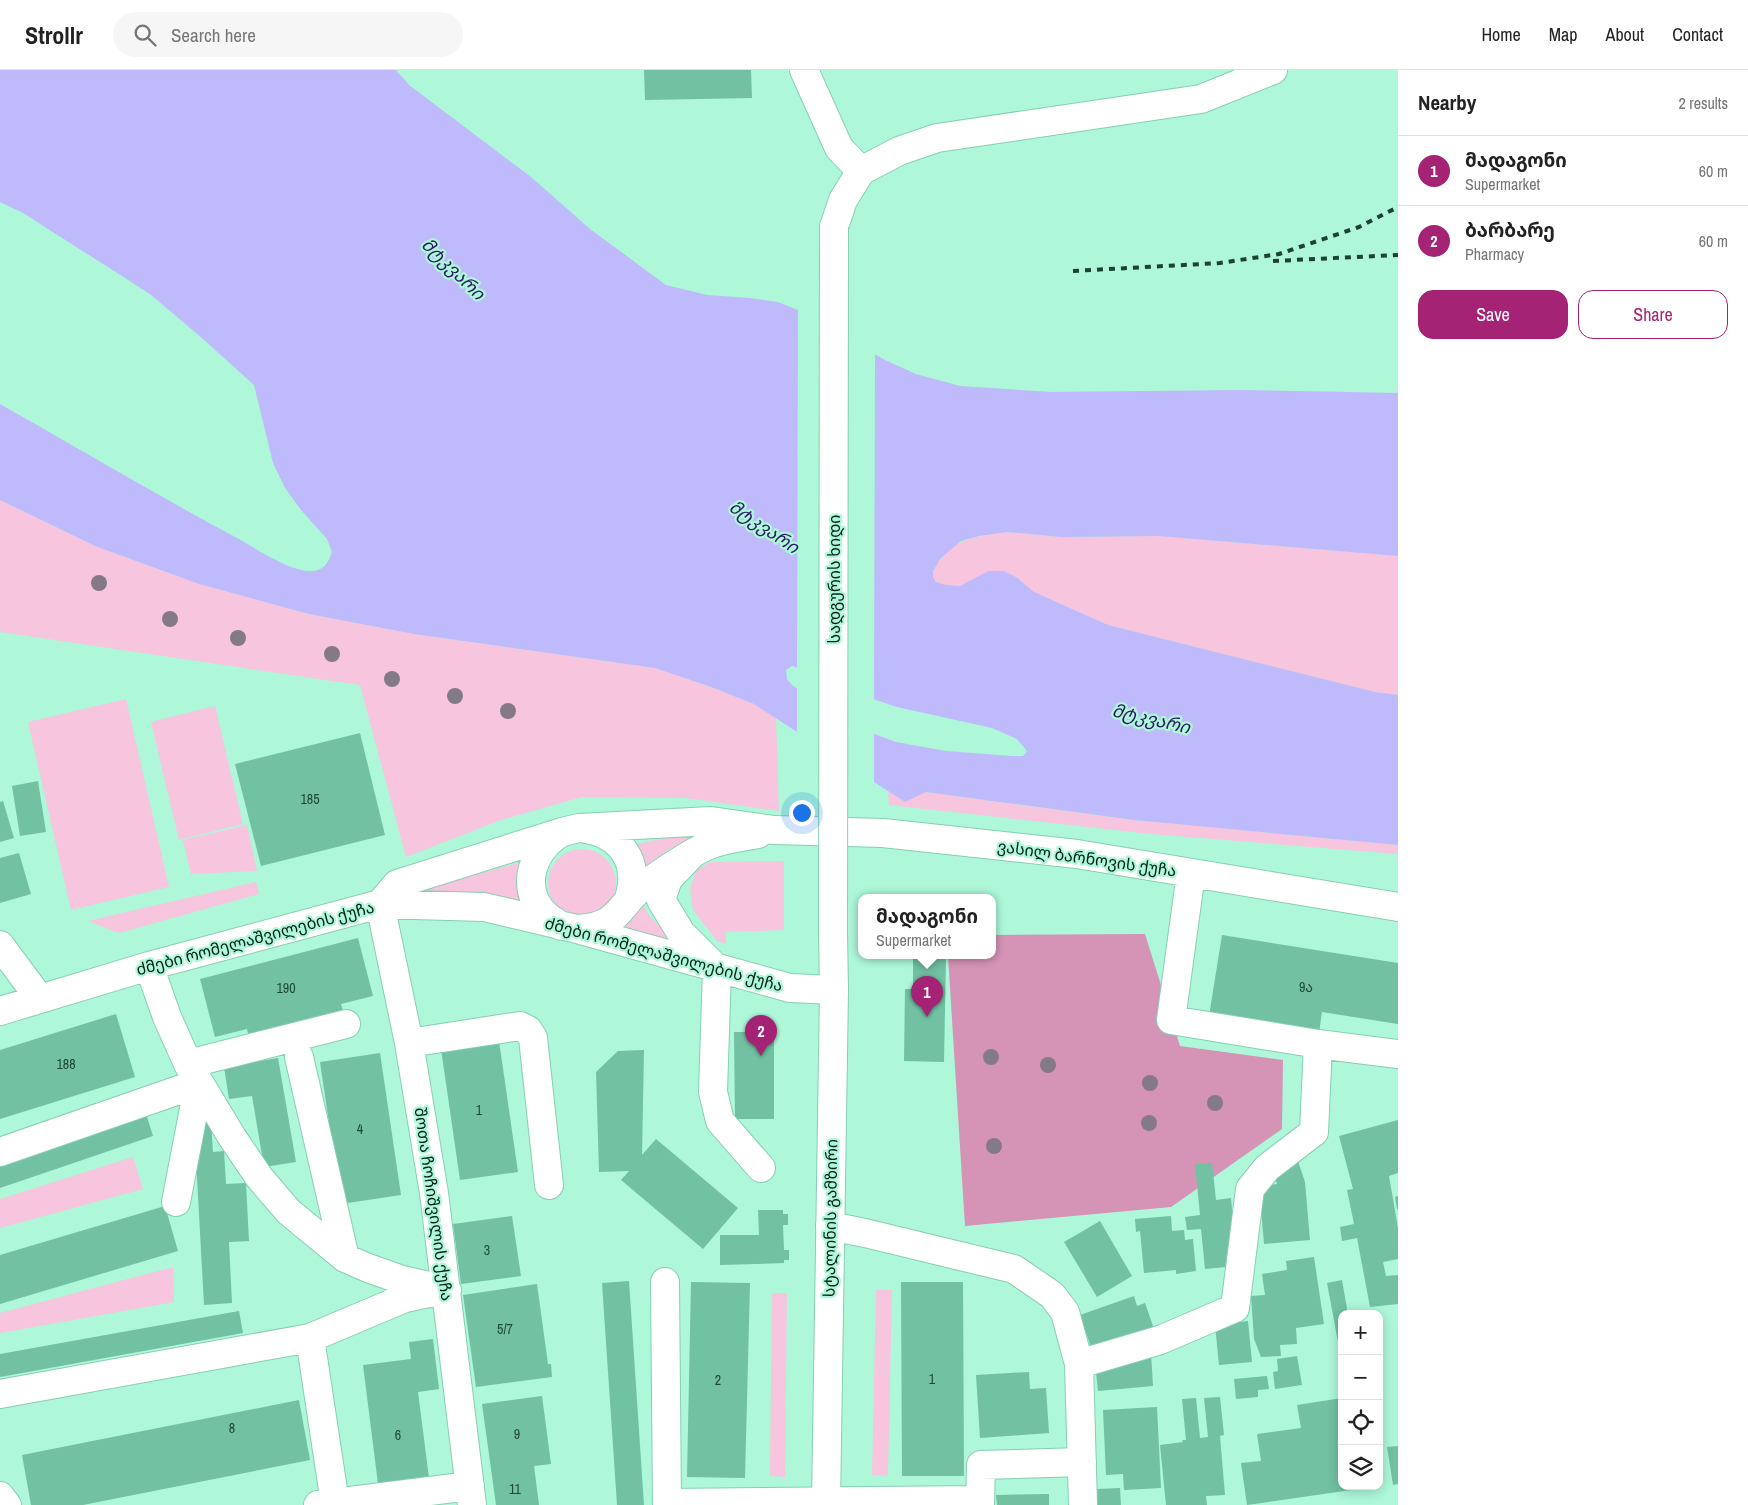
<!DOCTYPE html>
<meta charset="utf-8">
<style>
:root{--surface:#fff;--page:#f6f6f6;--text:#222;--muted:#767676;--line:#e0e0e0;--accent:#a42374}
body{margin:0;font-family:"Archivo Narrow","Noto Sans Georgian",sans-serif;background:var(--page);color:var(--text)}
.controls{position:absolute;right:15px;bottom:15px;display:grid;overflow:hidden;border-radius:10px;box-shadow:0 2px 12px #0003}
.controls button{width:45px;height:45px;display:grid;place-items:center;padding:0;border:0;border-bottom:1px solid var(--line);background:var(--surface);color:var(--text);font:25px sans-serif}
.you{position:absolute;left:801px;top:742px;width:18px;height:18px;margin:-12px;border:4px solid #fff;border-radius:50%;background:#1a73e8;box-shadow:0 0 0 8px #1a73e833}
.badge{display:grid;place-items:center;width:32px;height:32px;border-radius:50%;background:var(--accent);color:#fff;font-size:16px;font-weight:700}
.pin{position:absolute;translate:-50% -41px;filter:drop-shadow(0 1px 2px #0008)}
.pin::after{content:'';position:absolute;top:26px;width:18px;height:15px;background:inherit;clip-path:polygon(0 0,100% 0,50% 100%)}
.popup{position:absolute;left:858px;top:824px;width:138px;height:65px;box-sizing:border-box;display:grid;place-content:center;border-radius:10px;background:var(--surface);filter:drop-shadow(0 1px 4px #0005);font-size:16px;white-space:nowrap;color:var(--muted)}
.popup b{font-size:19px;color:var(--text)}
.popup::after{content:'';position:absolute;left:50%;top:100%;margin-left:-10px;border:10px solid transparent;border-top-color:var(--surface)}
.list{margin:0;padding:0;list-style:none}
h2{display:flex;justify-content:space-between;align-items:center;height:65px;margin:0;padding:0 20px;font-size:21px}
h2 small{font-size:16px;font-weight:400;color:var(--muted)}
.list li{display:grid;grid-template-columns:32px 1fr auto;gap:15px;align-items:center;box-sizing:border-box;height:70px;padding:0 20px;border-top:1px solid var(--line)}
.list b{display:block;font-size:19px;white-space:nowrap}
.list p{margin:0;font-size:16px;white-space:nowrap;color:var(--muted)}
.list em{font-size:16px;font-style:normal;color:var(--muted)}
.actions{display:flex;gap:10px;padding:15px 20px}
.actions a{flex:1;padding:11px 0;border:1px solid var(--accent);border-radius:15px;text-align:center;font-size:18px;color:var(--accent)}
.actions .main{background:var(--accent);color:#fff}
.icon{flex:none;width:28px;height:28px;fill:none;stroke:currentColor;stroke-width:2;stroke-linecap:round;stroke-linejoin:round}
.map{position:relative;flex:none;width:1398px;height:1435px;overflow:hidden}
header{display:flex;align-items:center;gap:30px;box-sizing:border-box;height:70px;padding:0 25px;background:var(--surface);border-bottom:1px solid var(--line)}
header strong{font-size:24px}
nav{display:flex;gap:28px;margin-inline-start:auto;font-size:18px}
.search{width:350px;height:45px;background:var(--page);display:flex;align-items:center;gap:12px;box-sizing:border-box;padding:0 18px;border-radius:28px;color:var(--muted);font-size:19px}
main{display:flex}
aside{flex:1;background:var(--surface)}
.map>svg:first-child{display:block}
.green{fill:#f7c5dd}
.forest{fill:#d593b5}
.water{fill:#bfbafb;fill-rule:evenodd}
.pier{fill:#aef7d9}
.building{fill:#71c1a2}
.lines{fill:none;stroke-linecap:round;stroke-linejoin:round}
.minor-casing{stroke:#87cfb2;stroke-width:30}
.major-casing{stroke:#87cfb2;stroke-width:30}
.minor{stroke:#fff;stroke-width:28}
.major{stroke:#fff;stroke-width:28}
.rail{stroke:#1d4134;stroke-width:4;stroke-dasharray:6 6;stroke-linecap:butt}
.major-bridge-casing{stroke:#87cfb2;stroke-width:30;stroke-linecap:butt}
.major-bridge{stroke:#fff;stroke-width:28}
.tree{fill:#847a87}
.labels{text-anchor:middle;stroke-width:4.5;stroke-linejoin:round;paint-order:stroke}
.number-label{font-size:14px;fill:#1e493a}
.street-label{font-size:16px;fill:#032117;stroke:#aef7d9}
.water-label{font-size:18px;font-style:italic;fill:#2c1a63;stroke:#aef7d9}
</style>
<header>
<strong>Strollr</strong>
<div class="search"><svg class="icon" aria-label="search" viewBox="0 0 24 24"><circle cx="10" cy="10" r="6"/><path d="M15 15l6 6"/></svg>Search here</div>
<nav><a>Home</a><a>Map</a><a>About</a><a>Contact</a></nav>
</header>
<main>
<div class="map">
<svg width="1398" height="1435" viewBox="0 0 1398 1435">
<rect width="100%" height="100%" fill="#aef7d9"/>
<path class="green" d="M0 430 95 476 199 514 309 544 414 564 655 598 711 617 754 634 776 646 779 741 686 728 582 727 501 750 406 787 360 615 0 562Z
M1007 462 1061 467 1159 466 1398 486V625L1375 622 1108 555 1034 522 1016 507 973 509 960 516 946 515 936 512C931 505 933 501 937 494 954 468 979 466 1007 462Z
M126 629 169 817 71 840 28 652Z
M215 636 243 754 179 770 151 652Z
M888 721 905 732 925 722 1134 750 1398 775V784L1151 764 889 735Z
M247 755 257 801 191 804 183 770Z
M711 765 671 778 646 796C644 786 641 780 632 775L665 768Z
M548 813a34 34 0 1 1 68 0a34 34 0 1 1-68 0Z
M529 790 530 838 399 828 435 816Z
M784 791V860L726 862V874L717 871 693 840 690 818 696 801 710 792Z
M256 812 259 824 119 863 88 851Z
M639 826 648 844 676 874 620 856Z
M133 1087 143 1119 0 1158V1129Z
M173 1197 174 1232 0 1263V1243Z
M876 1220H892L888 1406 872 1405Z
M772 1223H787L785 1407 770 1406Z"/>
<path class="forest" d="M1145 864 1180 976 1283 990 1282 1059 1171 1137 965 1156 948 886H992V865Z"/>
<path class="water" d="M0 0H396L409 15 531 107 590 159 666 215 707 225 750 228 778 232 810 245 821 254 885 290 916 304 960 316 1052 322 1240 320 1398 323V486L1159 466 1061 467 1007 462 979 466 961 471 941 488 933 501V507L936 512 946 515 960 516 988 501H1004L1016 507 1034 522 1108 555 1375 622 1398 625V775L1134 750 926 722 905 732 754 634 711 617 655 598 414 564 309 544 199 514 95 476 0 430V334C80 379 158 426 239 469 256 479 289 500 308 501 323 502 328 494 332 482L327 469 301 440 285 418 273 393 254 315 203 269 150 224 23 143 0 132ZM792 596 802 599 867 627 897 637 992 658 1017 669 1027 681 1023 686H1012L946 681 896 672 853 656 792 615 787 609 786 600Z"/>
<path class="pier" d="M798 237 812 242 822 252 875 281 874 632 797 600Z
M797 616 854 654 874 661V715L797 663Z"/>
<path class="building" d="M644 0H751L752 28 645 30Z
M360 663 385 765 261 796 235 694Z
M38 711 46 762 20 766 12 716Z
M3 731 14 768 0 772V732Z
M19 783 31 824 0 833V788Z
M1222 865 1398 893V954L1322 942 1319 963 1209 946Z
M358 868 373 926 341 934 344 944 249 969 247 959 215 967 200 909Z
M913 886H946L944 992 904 991 905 919H913Z
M116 944 135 1007 0 1049V980Z
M734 962H774V1049H735Z
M499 971 518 1102 460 1110 441 979Z
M644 980 642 1085 656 1069 738 1138 703 1179 621 1110 629 1101 599 1102 596 1002 618 981Z
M380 983 401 1125 341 1134 320 992Z
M278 988 296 1092 264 1097 252 1026 229 1029 224 997Z
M144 1037 153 1066 0 1118V1086Z
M1398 1050V1103L1389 1106 1398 1158V1189L1383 1192 1386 1206 1398 1205V1234L1370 1237 1357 1168 1342 1171 1340 1157 1354 1154 1347 1120 1353 1119 1339 1066Z
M211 1051 213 1082 224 1081 226 1114 246 1113 249 1171 229 1172 232 1233 204 1235 194 1053Z
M1298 1091 1305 1112 1310 1170 1264 1174 1259 1116 1277 1114 1272 1099Z
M1212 1093 1216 1130 1231 1128 1237 1196 1205 1199 1201 1159 1187 1160 1185 1147 1200 1145 1195 1094Z
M1398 1126V1139H1397L1395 1127Z
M165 1136 178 1181 0 1234V1185Z
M758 1140H783V1144H788V1155H783L784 1180H789V1190H784V1193L720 1195V1165H759Z
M512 1146 521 1206 461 1214 453 1154Z
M1171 1146 1172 1161 1184 1160 1185 1170 1193 1169 1196 1201 1176 1204V1200L1144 1203 1140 1161 1136 1162 1135 1149Z
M1100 1151 1132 1206 1097 1227 1064 1172Z
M1314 1187 1324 1254 1296 1258 1297 1274 1280 1275 1281 1286 1261 1287 1254 1269 1251 1226 1265 1225 1262 1204 1287 1200 1286 1191Z
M1342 1210 1348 1244H1342L1341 1288 1327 1213Z
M629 1211 644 1435H617L602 1213Z
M691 1212 750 1213 745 1408 687 1407Z
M901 1212H963L964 1406H902Z
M537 1214 548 1294H551L552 1307 476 1317 463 1225Z
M1134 1226 1137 1236 1145 1233 1155 1262 1093 1283 1080 1245Z
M239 1241 243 1263 0 1307V1284Z
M1248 1251 1252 1292 1219 1295 1215 1255Z
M433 1269 439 1319 418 1322 429 1408 378 1414 363 1295 411 1289 409 1272Z
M1151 1283 1153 1316 1098 1321 1095 1293Z
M1297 1286 1302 1315 1275 1319 1273 1302 1278 1301 1277 1289Z
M1029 1302 1030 1319 1046 1318 1049 1363 980 1368 976 1305Z
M1267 1306 1269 1319 1258 1320V1327L1236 1329 1234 1309Z
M542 1326 551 1394 534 1396 539 1435H496L482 1334Z
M1220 1327 1224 1365 1220 1366 1225 1425 1206 1426 1207 1435H1166L1160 1375 1183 1372 1182 1370H1186L1182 1329 1196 1328 1200 1368 1208 1367 1204 1328Z
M1342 1328V1416H1358V1419L1247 1435 1241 1393 1261 1391 1257 1364 1301 1358 1297 1335Z
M299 1330 310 1390 83 1435H31L22 1385Z
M1157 1337 1161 1418 1124 1420 1123 1404 1106 1405 1103 1340Z
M1398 1376V1414L1393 1415 1387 1377Z
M1120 1418 1121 1435H1098L1097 1419Z
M1049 1424V1435H997L996 1425Z"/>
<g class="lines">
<defs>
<path id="minor" d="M804 0 839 78 861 101
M586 759C613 762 635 784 632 813 632 818 630 824 629 829
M559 764C530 782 519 823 548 847 552 850 557 853 561 856
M691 785 668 809 661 830 681 863 717 899 713 1022 720 1051 761 1098
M1191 803 1171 950 1318 974 1398 984
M380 834 397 814 562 762 579 758 711 751 774 760 883 763 1077 784 1398 837
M380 834 409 973 434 1123 472 1435
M577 859C621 857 617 835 647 813 664 801 690 783 709 775 724 769 743 767 758 764
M0 875 40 929
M149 896 167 947 188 994 232 1067 259 1107 289 1142 345 1188 368 1198 402 1210 447 1220
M0 941 149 896 380 834 484 837 577 859 790 918 834 920
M409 973 520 956 528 960 533 968 549 1115
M299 987 345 1188
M188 994 346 954
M0 1082 199 1013
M176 1132 199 1013
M830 1156 865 1163 1014 1199 1052 1225 1065 1242 1079 1294 1083 1435
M665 1212 667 1435
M310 1268 335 1433
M1079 1294 1160 1270 1235 1238 1250 1119 1267 1098 1314 1062 1318 974
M0 1324 310 1268 405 1228 438 1221
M0 1426 7 1435
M667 1433 980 1430
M318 1435 470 1416
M980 1435 981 1395 1082 1392"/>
<path id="major" d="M834 157 843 130 861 101 899 81 937 68 1201 29 1273 0
M826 1435 834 920 833 862"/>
</defs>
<use href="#minor" class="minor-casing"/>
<use href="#major" class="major-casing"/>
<use href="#minor" class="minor"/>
<use href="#major" class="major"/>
<path class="rail" d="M1273 191 1398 185
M1073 201 1220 193 1279 184 1359 157 1398 137"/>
<defs>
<path id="major-bridge" d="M833 862 834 157"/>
</defs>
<use href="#major-bridge" class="major-bridge-casing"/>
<use href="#major-bridge" class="major-bridge"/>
</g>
<g class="tree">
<circle cx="99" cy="513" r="8"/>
<circle cx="170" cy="549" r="8"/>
<circle cx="238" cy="568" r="8"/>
<circle cx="332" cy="584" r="8"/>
<circle cx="392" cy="609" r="8"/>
<circle cx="455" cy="626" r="8"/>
<circle cx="508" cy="641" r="8"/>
<circle cx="991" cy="987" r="8"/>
<circle cx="1048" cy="995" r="8"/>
<circle cx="1150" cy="1013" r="8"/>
<circle cx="1215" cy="1033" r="8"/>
<circle cx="1149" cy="1053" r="8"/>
<circle cx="994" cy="1076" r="8"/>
</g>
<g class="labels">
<g class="number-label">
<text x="310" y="734">185</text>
<text x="1306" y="922">9ა</text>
<text x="286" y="923">190</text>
<text x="66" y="999">188</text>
<text x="479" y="1045">1</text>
<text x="360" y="1064">4</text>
<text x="487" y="1185">3</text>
<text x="505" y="1264">5/7</text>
<text x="932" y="1314">1</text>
<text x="718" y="1315">2</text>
<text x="232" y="1363">8</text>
<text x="517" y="1369">9</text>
<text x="398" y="1370">6</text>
<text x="515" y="1424">11</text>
</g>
<g class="street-label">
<text transform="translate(834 509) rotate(-90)" y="6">სადგურის ხიდი</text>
<text transform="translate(1087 788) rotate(8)" y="6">ვასილ ბარნოვის ქუჩა</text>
<text transform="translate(255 868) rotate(-15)" y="6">ძმები რომელაშვილების ქუჩა</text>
<text transform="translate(664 884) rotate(15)" y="6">ძმები რომელაშვილების ქუჩა</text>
<text transform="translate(434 1134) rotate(82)" y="6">შოთა ჩოჩიშვილის ქუჩა</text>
<text transform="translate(830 1148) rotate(-89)" y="6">სტალინის გამზირი</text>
</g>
<g class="water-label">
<text transform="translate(453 199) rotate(44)" y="6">მტკვარი</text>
<text transform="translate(764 457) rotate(34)" y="6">მტკვარი</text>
<text transform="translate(1151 649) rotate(13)" y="6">მტკვარი</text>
</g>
</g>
</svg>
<div class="controls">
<button>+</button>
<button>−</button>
<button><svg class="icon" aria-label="locate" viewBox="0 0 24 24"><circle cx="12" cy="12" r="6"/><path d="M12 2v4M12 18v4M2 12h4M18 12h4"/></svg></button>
<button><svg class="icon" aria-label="layers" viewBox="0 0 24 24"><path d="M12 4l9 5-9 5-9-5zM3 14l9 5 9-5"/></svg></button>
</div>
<div class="you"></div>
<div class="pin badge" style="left:927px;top:947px">1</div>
<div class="popup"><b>მადაგონი</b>Supermarket</div>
<div class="pin badge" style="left:761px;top:986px">2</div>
</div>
<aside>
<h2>Nearby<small>2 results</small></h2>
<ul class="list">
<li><span class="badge">1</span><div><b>მადაგონი</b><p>Supermarket</p></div><em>60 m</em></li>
<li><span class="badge">2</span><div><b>ბარბარე</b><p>Pharmacy</p></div><em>60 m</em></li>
</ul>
<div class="actions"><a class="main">Save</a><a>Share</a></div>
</aside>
</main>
